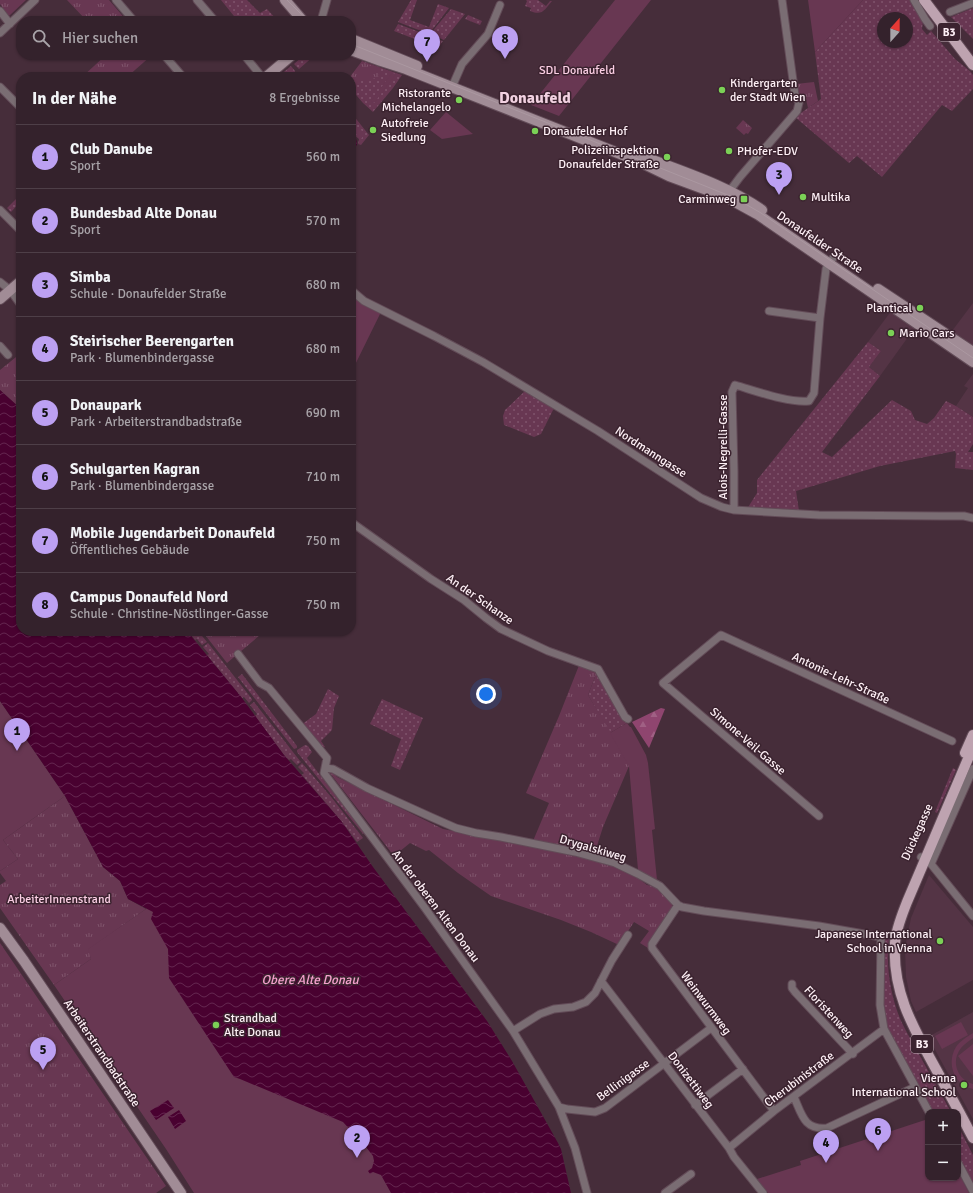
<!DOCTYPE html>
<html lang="de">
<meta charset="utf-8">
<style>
:root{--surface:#34222c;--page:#3f2f38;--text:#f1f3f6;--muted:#a9a4a9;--line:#4e3f48;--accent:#bca0f2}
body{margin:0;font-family:Signika,sans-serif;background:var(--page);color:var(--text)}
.controls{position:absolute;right:12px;bottom:12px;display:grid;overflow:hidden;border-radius:8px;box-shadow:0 1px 3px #0004}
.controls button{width:36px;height:36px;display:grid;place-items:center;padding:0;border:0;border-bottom:1px solid var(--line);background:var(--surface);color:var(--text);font:20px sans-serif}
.compass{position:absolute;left:877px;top:12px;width:36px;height:36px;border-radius:50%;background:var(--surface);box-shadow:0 1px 3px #0004;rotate:21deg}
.you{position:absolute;left:486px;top:694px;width:14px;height:14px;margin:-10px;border:3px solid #fff;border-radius:50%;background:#1a73e8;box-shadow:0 0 0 6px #1a73e833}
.badge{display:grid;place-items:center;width:26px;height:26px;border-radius:50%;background:var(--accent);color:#111;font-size:13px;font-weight:700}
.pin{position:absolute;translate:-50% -33px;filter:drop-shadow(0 1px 2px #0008)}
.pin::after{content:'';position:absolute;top:21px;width:14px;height:12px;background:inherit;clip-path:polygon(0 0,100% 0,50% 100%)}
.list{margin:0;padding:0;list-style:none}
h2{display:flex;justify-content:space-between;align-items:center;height:52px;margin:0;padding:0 16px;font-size:17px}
h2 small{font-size:13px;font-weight:400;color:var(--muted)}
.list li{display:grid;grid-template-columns:26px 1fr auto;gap:12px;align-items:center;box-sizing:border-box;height:64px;padding:0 16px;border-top:1px solid var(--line)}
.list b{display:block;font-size:15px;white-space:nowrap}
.list p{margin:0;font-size:13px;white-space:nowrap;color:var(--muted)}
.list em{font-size:13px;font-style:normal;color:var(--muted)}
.icon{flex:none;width:22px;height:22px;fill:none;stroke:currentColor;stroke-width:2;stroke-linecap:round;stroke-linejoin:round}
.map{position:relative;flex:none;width:973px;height:1193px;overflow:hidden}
.search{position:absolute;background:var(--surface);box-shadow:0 1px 3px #0004;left:16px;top:16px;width:340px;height:44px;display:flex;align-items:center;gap:10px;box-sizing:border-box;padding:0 14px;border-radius:16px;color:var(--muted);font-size:15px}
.panel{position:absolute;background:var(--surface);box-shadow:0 1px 3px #0004;left:16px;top:72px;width:340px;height:564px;border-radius:16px}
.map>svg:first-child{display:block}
.built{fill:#543445}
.grass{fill:url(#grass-dots);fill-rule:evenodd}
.forest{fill:url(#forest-firs)}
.park{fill:url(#park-tufts)}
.garden{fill:#683752}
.water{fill:url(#water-waves)}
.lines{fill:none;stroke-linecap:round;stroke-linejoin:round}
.street-casing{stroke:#634c58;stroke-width:9}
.secondary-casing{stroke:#634c58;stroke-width:12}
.primary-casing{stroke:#634c58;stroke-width:12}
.street{stroke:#7a6d73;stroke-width:7}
.secondary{stroke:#a18c96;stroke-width:10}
.primary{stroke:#bea3b0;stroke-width:10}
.tram{stroke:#ab98a1;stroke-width:1}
.poi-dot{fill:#7bd156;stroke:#3b232f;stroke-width:1.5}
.labels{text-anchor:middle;stroke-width:3;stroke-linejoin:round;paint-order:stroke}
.shield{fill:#3b232f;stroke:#c4b2ba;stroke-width:1}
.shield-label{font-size:11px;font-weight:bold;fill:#fef0f6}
.park-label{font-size:12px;fill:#fbcfe4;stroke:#3b232f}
.poi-label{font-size:12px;fill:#fef0f6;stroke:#3b232f;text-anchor:start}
.street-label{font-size:12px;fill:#fef0f6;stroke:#3b232f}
.water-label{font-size:13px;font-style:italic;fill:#f5a0cd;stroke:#3b232f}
.district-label{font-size:16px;font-weight:bold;fill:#f2d1e1;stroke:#3b232f}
</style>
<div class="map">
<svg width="973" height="1193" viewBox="0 0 973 1193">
<defs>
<pattern id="grass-dots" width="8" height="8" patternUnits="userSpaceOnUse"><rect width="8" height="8" fill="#683752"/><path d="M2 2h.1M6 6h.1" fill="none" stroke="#7f546c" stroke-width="1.8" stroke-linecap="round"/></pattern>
<pattern id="forest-firs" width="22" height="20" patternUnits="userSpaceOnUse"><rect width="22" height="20" fill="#8f456f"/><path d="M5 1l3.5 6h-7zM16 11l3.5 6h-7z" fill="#a06084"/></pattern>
<pattern id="park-tufts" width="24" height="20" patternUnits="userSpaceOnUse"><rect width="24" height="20" fill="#683752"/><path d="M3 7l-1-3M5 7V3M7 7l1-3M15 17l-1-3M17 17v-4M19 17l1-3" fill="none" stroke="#7f546c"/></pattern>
<pattern id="water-waves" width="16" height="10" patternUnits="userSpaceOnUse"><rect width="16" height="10" fill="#490130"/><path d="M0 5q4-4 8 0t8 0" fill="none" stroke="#64264f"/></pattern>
</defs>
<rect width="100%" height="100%" fill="#462d3a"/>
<path class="built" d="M973 303V365L943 343Z
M892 310 916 326 880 376 869 367 881 351 868 342Z
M973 374V417L956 406 968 388 964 386Z
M929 875 973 927V980L916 1012 911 1001 906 977 905 948 911 918Z
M973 1012V1119L928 1037Z"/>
<path class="grass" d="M221 0H247L260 13 267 9 278 21H238Z
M411 0H417L410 20 429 27 438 4 449 8 429 34 398 22Z
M526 0H538L546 6 550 1H552C544 10 543 16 530 11L531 8 525 6 527 1Z
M863 0H911L923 21 922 29 927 35 931 31 955 59 970 71 973 75V89L952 111 942 105 882 177 857 156 849 163 795 117 821 99 815 52ZM883 18H907V42H883Z
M973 8V39L951 17Z
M451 9 465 14 444 40 430 34Z
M468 15 482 21 480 25 465 19Z
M398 24 425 34 420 41 394 31Z
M426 35 443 41 438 48 421 41Z
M304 55H315L299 69 294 64Z
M362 61 402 75 393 88 373 112 363 103 351 89V77H350Z
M291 66 295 71V72L289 77H278Z
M353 115 369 135 361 145 358 144 359 139 353 134 358 129 352 124Z
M21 194V201L11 212 7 208Z
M868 342 881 351 869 367 880 376 822 452 832 457 892 400 911 411 915 420 927 424 934 418 946 401 956 406 973 417V444L968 452H973V470L955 468 956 454 955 451 880 466 796 491 799 511 747 509 757 493V480Z
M526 390 555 406 541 434 534 437 504 425 503 416 505 410Z
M188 631H198L207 642 202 645 197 639 195 640Z
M208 643 252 699V700L249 703 244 697 242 698 207 655 209 654 203 647Z
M598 669 628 719 627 723 610 733 588 695Z
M242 674 297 746V748L294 749 238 677Z
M328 689 339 696 334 708 332 730 321 741 325 747 320 749 311 735 309 730 301 725 316 714Z
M382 699 423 718 400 770 391 766 401 739 370 724Z
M254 702 300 761 301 762 297 765 291 759 289 760 284 755 255 716 257 714 250 705Z
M305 745 308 746 312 752 307 758 364 833 363 834 297 752V750Z
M302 763 332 798 363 838 357 842 342 822 302 775 304 773 298 767Z
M953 768 956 770 937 813 935 812Z
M890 931C885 962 889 992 901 1021 907 1034 915 1046 921 1058 931 1076 941 1094 951 1112H932L887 1028 882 1006 883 938Z
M958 1126 973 1155V1186L958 1159Z"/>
<path class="forest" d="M661 708 665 709 649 748 632 722Z"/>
<path class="park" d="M0 0H26L9 16 0 4Z
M67 0H109L127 21H87Z
M106 55H152L127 77H82Z
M362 62 380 70 378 78 351 81V77H350Z
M814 82 818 101 808 108 806 99 798 95 796 84Z
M743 120 752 128 748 134 746 133 744 135 736 128Z
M355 126 365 133 361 139 351 131Z
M21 353V409L0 390V370Z
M202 631H256L260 635 227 663Z
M580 663 598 669 588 695 628 761 629 766 603 827 594 855 533 841 549 803 526 793 559 716Z
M331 771 334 773 337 777 443 829 576 855 620 868 635 876 647 885 653 886 660 891 672 904V909L648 945V948L640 943 649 931 634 922 619 945 591 932 561 920 491 896 458 873 429 850 426 851 410 843 394 856 330 773Z
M65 796 103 867 120 881 128 899 146 909 89 949 91 959 54 985 0 908V885L6 881 0 873V871L18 859 3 840Z
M0 943 166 1186 156 1193H0Z"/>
<path class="garden" d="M615 0H651L559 116 531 105Z
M808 0H863L815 52Z
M392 73 396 74 374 103 371 101Z
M446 112 473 134 442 139 430 130Z
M351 294 381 312 351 373Z
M0 701 65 796 3 840 18 859 0 871Z
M627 723 630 727H631L646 755 648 763 655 829 652 830 657 880 638 870 629 766 610 733Z
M160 874 437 1193H194L166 1149 54 985 91 959 88 949 146 909Z
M961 1022 968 1035 942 1049 935 1036Z
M973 1033V1038C969 1041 964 1044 961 1048 950 1062 958 1080 973 1084V1089C954 1085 946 1063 956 1047 960 1041 967 1037 973 1033Z
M973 1044V1076L958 1056Z
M928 1119V1178H958V1172L969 1193H768L757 1179 801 1165 800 1161Z"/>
<path class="water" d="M351 135 356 138 357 144 354 151 351 148Z
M0 390 21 409V631H187L242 698 284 755 342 822 373 867 487 1021 512 1061 558 1143 561 1149 571 1193H391L381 1175 373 1172 370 1174 368 1171 372 1168 374 1161 373 1156 366 1147 343 1122 240 1079 234 1077 169 978 168 949 151 919 153 912 128 899 120 881 103 867 65 796 0 701Z
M168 1100 174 1108 156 1120 150 1111Z
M179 1110 186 1121 175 1129 168 1117Z"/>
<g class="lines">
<defs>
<path id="street" d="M116 0 134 21
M197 0 215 21
M914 0 925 19 930 26
M0 11 10 24
M950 12 973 3
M321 21 327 0
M0 33 35 0
M164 55 183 77
M244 55 262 77
M0 87 21 108
M452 87 462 64 488 34 500 5
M728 193 740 177 797 111 799 103 795 95 782 0
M0 210 21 231
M0 282 10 290 21 305
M351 290 364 301 434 336 483 362 598 431 701 498 722 507 734 510 819 515 940 516H964L973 518
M769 311 820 318
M0 346 8 355
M734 510V471L732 392 735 385C756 391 788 403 809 401L814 393 820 318 826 269 833 258
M351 522 431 579 464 600 486 618 501 629 548 651 598 669 625 717 628 719
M238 654 260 683 269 688 327 758 324 773 425 908 513 1031 559 1107 575 1148 587 1193
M325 768 333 769 367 788 431 817 456 828 476 833 501 837 575 852 615 863 638 874 660 886 678 905 682 907 704 911 819 926 881 937 880 1005 884 1029 929 1112
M819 816 663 683 721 635 952 741
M921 857 931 864 973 916
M931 864 973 769
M678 905 652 944V948L774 1111
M601 981 729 1148 734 1157 763 1193
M792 984V988L795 992 853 1054
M513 1031 540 1014 554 1009 573 1007 586 1002 595 993 612 960 628 935
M794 1097C802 1115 804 1130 827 1128L915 1087
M695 1105 743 1069
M559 1107 567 1109 595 1112 605 1108 711 1028
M729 1148 774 1111 884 1029
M958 1163 973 1191
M665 1193 691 1174"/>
<path id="secondary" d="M285 0 303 21
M351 39 417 66
M351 50 381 61 406 69 638 161 669 176 726 197 757 214 973 362
M266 77 292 55
M642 156C683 172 726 185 762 210
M878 289 973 352
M0 299 21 281
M0 928 24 961 181 1193"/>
<path id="primary" d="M924 0 973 65
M973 747 907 902C902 915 896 929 895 943 892 993 914 1029 937 1071 949 1093 961 1115 973 1138
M965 753 973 735"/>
</defs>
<use href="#street" class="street-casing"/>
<use href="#secondary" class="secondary-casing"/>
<use href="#primary" class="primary-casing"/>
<use href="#street" class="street"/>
<use href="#secondary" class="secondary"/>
<use href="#primary" class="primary"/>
<path class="tram" d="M287 0 300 13 310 21
M351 44 735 198 761 213 973 358"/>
</g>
<g class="poi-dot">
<circle cx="722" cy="90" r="4"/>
<circle cx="459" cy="100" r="4"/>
<circle cx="373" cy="130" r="4"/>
<circle cx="535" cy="131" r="4"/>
<circle cx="729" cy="151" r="4"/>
<circle cx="667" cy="157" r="4"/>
<circle cx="803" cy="197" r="4"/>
<rect x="740" y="195" width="8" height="8" rx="2"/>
<circle cx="920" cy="308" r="4"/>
<circle cx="891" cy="333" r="4"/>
<circle cx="940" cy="941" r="4"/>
<circle cx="216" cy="1025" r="4"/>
<circle cx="964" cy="1085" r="4"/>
</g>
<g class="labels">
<g class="shield">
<rect x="938" y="23" width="22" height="18" rx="3"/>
<rect x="911" y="1035" width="22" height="18" rx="3"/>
</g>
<g class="shield-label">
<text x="949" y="36">B3</text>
<text x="922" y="1048">B3</text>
</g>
<g class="park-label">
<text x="577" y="74">SDL Donaufeld</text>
<text x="59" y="903">ArbeiterInnenstrand</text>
</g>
<g class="poi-label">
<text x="730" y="87">Kindergarten<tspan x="730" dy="14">der Stadt Wien</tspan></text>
<text x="451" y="97" text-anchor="end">Ristorante<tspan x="451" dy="14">Michelangelo</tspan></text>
<text x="381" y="127">Autofreie<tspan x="381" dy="14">Siedlung</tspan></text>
<text x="543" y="135">Donaufelder Hof</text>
<text x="659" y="154" text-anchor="end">Polizeiinspektion<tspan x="659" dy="14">Donaufelder Straße</tspan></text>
<text x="737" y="155">PHofer-EDV</text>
<text x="811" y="201">Multika</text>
<text x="736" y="203" text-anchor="end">Carminweg</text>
<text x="912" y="312" text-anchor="end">Plantical</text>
<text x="899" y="337">Mario Cars</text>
<text x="932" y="938" text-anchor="end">Japanese International<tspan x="932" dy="14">School in Vienna</tspan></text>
<text x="224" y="1022">Strandbad<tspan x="224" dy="14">Alte Donau</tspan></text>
<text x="956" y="1082" text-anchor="end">Vienna<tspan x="956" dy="14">International School</tspan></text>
</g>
<g class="street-label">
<text transform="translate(820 242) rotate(34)" y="4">Donaufelder Straße</text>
<text transform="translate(723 447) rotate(-90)" y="4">Alois-Negrelli-Gasse</text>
<text transform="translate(651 452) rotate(33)" y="4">Nordmanngasse</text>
<text transform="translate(480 599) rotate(35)" y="4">An der Schanze</text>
<text transform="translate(841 678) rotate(25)" y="4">Antonie-Lehr-Straße</text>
<text transform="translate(748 741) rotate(41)" y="4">Simone-Veil-Gasse</text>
<text transform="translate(917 832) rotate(-66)" y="4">Dückegasse</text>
<text transform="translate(593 848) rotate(16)" y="4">Drygalskiweg</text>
<text transform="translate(436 906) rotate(53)" y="4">An der oberen Alten Donau</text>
<text transform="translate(706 1003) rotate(53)" y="4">Weinwurmweg</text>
<text transform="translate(829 1012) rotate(47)" y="4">Floristenweg</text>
<text transform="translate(102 1053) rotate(56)" y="4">Arbeiterstrandbadstraße</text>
<text transform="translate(799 1079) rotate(-37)" y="4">Cherubinistraße</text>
<text transform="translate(623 1080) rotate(-36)" y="4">Bellinigasse</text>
<text transform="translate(691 1080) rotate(53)" y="4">Donizettiweg</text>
</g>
<g class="water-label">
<text x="310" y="984">Obere Alte Donau</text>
</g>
<g class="district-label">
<text x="535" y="103">Donaufeld</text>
</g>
</g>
</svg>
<div class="controls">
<button>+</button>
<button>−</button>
</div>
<svg class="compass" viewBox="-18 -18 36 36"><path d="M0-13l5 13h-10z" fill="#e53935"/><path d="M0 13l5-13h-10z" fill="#a9a4a9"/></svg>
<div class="you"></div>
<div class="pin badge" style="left:17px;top:751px">1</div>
<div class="pin badge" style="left:357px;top:1158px">2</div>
<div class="pin badge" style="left:779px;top:195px">3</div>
<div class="pin badge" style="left:826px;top:1163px">4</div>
<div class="pin badge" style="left:43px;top:1070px">5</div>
<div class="pin badge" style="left:878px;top:1151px">6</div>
<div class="pin badge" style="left:427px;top:62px">7</div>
<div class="pin badge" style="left:505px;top:59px">8</div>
<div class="search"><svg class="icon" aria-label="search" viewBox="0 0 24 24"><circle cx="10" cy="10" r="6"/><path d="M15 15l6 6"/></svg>Hier suchen</div>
<section class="panel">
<h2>In der Nähe<small>8 Ergebnisse</small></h2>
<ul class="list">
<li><span class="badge">1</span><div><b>Club Danube</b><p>Sport</p></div><em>560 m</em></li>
<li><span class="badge">2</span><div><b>Bundesbad Alte Donau</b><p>Sport</p></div><em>570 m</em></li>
<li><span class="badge">3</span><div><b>Simba</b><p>Schule · Donaufelder Straße</p></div><em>680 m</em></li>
<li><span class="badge">4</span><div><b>Steirischer Beerengarten</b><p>Park · Blumenbindergasse</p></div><em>680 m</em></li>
<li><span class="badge">5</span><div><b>Donaupark</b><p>Park · Arbeiterstrandbadstraße</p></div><em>690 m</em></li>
<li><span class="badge">6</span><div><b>Schulgarten Kagran</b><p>Park · Blumenbindergasse</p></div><em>710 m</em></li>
<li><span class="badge">7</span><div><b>Mobile Jugendarbeit Donaufeld</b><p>Öffentliches Gebäude</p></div><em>750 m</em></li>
<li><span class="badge">8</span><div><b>Campus Donaufeld Nord</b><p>Schule · Christine-Nöstlinger-Gasse</p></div><em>750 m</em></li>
</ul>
</section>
</div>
